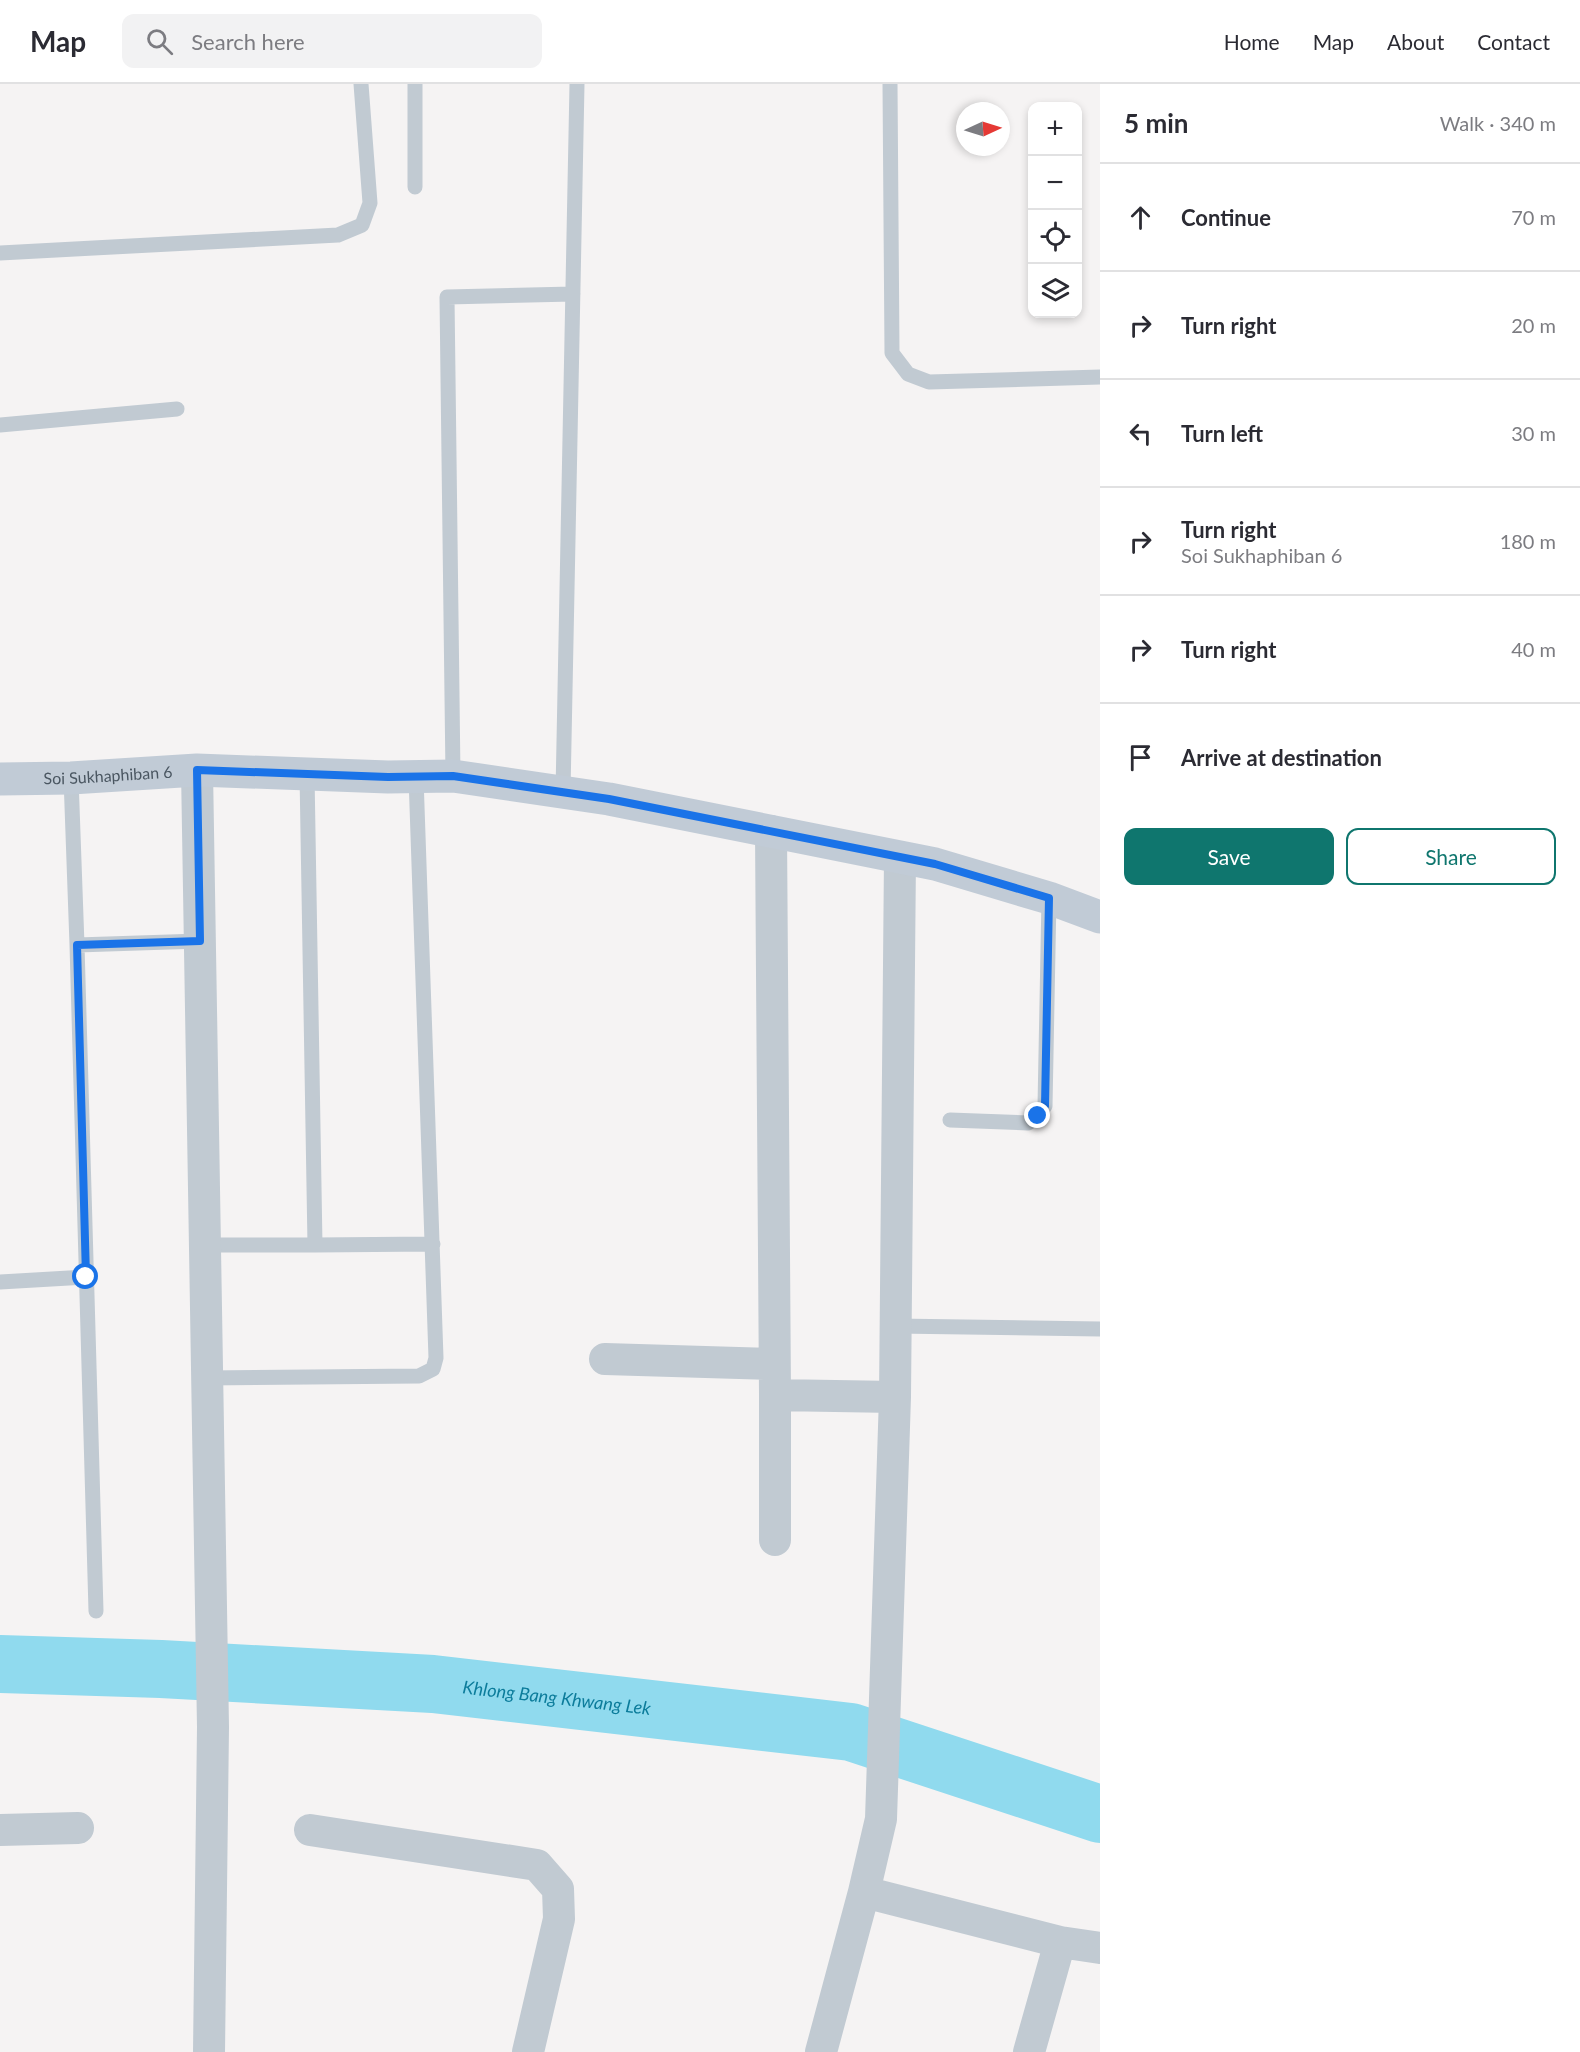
<!DOCTYPE html>
<meta charset="utf-8">
<style>
:root{--surface:#fff;--page:#f2f2f3;--text:#2b2b33;--muted:#7c7c81;--line:#e1e1e2;--accent:#0f766e}
body{margin:0;font-family:Lato,sans-serif;background:var(--page);color:var(--text)}
.controls{position:absolute;right:18px;top:18px;display:grid;overflow:hidden;border-radius:12px;box-shadow:0 3px 9px #0003}
.controls button{width:54px;height:54px;display:grid;place-items:center;padding:0;border:0;border-bottom:2px solid var(--line);background:var(--surface);color:var(--text);font:30px sans-serif}
.compass{position:absolute;left:956px;top:18px;width:54px;height:54px;border-radius:50%;background:var(--surface);box-shadow:0 3px 9px #0003;rotate:86deg}
.stop{position:absolute;width:18px;height:18px;margin:-14px;border:4px solid #1a73e8;border-radius:50%;background:#fff}
.stop.end{background:#1a73e8;border-color:#fff;box-shadow:0 2px 6px #0008}
.list{margin:0;padding:0;list-style:none}
h2{display:flex;justify-content:space-between;align-items:center;height:78px;margin:0;padding:0 24px;font-size:26px}
h2 small{font-size:20px;font-weight:400;color:var(--muted)}
.list li{display:grid;grid-template-columns:39px 1fr auto;gap:18px;align-items:center;box-sizing:border-box;height:108px;padding:0 24px;border-top:2px solid var(--line)}
.list b{display:block;font-size:22px;white-space:nowrap}
.list p{margin:0;font-size:20px;white-space:nowrap;color:var(--muted)}
.list em{font-size:20px;font-style:normal;color:var(--muted)}
.actions{display:flex;gap:12px;padding:18px 24px}
.actions a{flex:1;padding:14px 0;border:2px solid var(--accent);border-radius:12px;text-align:center;font-size:21px;color:var(--accent)}
.actions .main{background:var(--accent);color:#fff}
.icon{flex:none;width:33px;height:33px;fill:none;stroke:currentColor;stroke-width:2;stroke-linecap:round;stroke-linejoin:round}
.map{position:relative;flex:none;width:1100px;height:1968px;overflow:hidden}
header{display:flex;align-items:center;gap:36px;box-sizing:border-box;height:84px;padding:0 30px;background:var(--surface);border-bottom:2px solid var(--line)}
header strong{font-size:28px}
nav{display:flex;gap:33px;margin-inline-start:auto;font-size:21px}
.search{width:420px;height:54px;background:var(--page);display:flex;align-items:center;gap:15px;box-sizing:border-box;padding:0 21px;border-radius:12px;color:var(--muted);font-size:22px}
main{display:flex}
aside{flex:1;background:var(--surface)}
.map>svg:first-child{display:block}
.lines{fill:none;stroke-linecap:round;stroke-linejoin:round}
.river{stroke:#90daee;stroke-width:58}
.lane{stroke:#c1cad2;stroke-width:15}
.street{stroke:#c1cad2;stroke-width:32}
.secondary{stroke:#c1cbd6;stroke-width:33}
.route{stroke:#1a73e8;stroke-width:8}
.labels{text-anchor:middle;stroke-width:4.5;stroke-linejoin:round;paint-order:stroke}
.street-label{font-size:16px;fill:#4a5661;stroke:#fff}
.water-label{font-size:18px;font-style:italic;fill:#0c7c9b;stroke:#fff}
</style>
<header>
<strong>Map</strong>
<div class="search"><svg class="icon" aria-label="search" viewBox="0 0 24 24"><circle cx="10" cy="10" r="6"/><path d="M15 15l6 6"/></svg>Search here</div>
<nav><a>Home</a><a>Map</a><a>About</a><a>Contact</a></nav>
</header>
<main>
<div class="map">
<svg width="1100" height="1968" viewBox="0 0 1100 1968">
<rect width="100%" height="100%" fill="#f5f3f3"/>
<g class="lines">
<path class="river" id="s1" d="M0 1580 161 1585 433 1600 851 1648 1100 1730"/>
<path class="lane" d="M415 0V103
M890 0 892 269 908 290 929 298 1100 293
M0 169 338 151 362 141 370 119 361 0
M0 341 177 325
M307 690 315 1161 433 1160
M453 692 447 213 573 210
M71 694 77 861
M563 708 577 0
M950 1036 1028 1039 1038 1032 1045 1022 1049 814
M204 1161H315
M0 1198 86 1193
M895 1242 1100 1245
M206 1294 419 1292 433 1285 436 1274 416 693
M96 1527 77 861 200 857"/>
<path class="street" d="M197 686 213 1643 209 1968
M771 747 775 1311 895 1313
M605 1275 774 1280
M775 1311V1456
M0 1746 78 1744
M310 1746 537 1781 558 1805 559 1835 528 1968
M864 1808 1060 1858 1100 1864
M821 1968 864 1808 881 1735 895 1313 900 773
M1029 1968 1060 1858"/>
<path class="secondary" id="s2" d="M0 695 71 694 197 686 388 693 453 692 609 715 935 780 1049 814 1100 833"/>
</g>
<g class="lines">
<path class="route" d="M86 1193 77 861 200 857 197 686 388 693 453 692 609 715 935 780 1049 814 1045 1022 1038 1032"/>
</g>
<g class="labels">
<g class="street-label">
<text dy="6" stroke="none"><textPath href="#s2" startOffset="108">Soi Sukhaphiban 6</textPath></text>
</g>
<g class="water-label">
<text dy="6" stroke="none"><textPath href="#s1" startOffset="558">Khlong Bang Khwang Lek</textPath></text>
</g>
</g>
</svg>
<div class="controls">
<button>+</button>
<button>−</button>
<button><svg class="icon" aria-label="locate" viewBox="0 0 24 24"><circle cx="12" cy="12" r="6"/><path d="M12 2v4M12 18v4M2 12h4M18 12h4"/></svg></button>
<button><svg class="icon" aria-label="layers" viewBox="0 0 24 24"><path d="M12 4l9 5-9 5-9-5zM3 14l9 5 9-5"/></svg></button>
</div>
<svg class="compass" viewBox="-18 -18 36 36"><path d="M0-13l5 13h-10z" fill="#e53935"/><path d="M0 13l5-13h-10z" fill="#7c7c81"/></svg>
<div class="stop" style="left:86px;top:1193px"></div>
<div class="stop end" style="left:1038px;top:1032px"></div>
</div>
<aside>
<h2>5 min<small>Walk · 340 m</small></h2>
<ul class="list">
<li><svg class="icon" aria-label="ahead" viewBox="0 0 24 24"><path d="M12 20V5M6 11l6-6 6 6"/></svg><div><b>Continue</b></div><em>70 m</em></li>
<li><svg class="icon" aria-label="right" viewBox="0 0 24 24"><path d="M7 20v-9h11M14 6l5 5-5 5"/></svg><div><b>Turn right</b></div><em>20 m</em></li>
<li><svg class="icon" aria-label="left" viewBox="0 0 24 24"><path d="M17 20v-9H6M10 6l-5 5 5 5"/></svg><div><b>Turn left</b></div><em>30 m</em></li>
<li><svg class="icon" aria-label="right" viewBox="0 0 24 24"><path d="M7 20v-9h11M14 6l5 5-5 5"/></svg><div><b>Turn right</b><p>Soi Sukhaphiban 6</p></div><em>180 m</em></li>
<li><svg class="icon" aria-label="right" viewBox="0 0 24 24"><path d="M7 20v-9h11M14 6l5 5-5 5"/></svg><div><b>Turn right</b></div><em>40 m</em></li>
<li><svg class="icon" aria-label="arrive" viewBox="0 0 24 24"><path d="M6 21V4h12l-3 4 3 4H6"/></svg><div><b>Arrive at destination</b></div></li>
</ul>
<div class="actions"><a class="main">Save</a><a>Share</a></div>
</aside>
</main>
